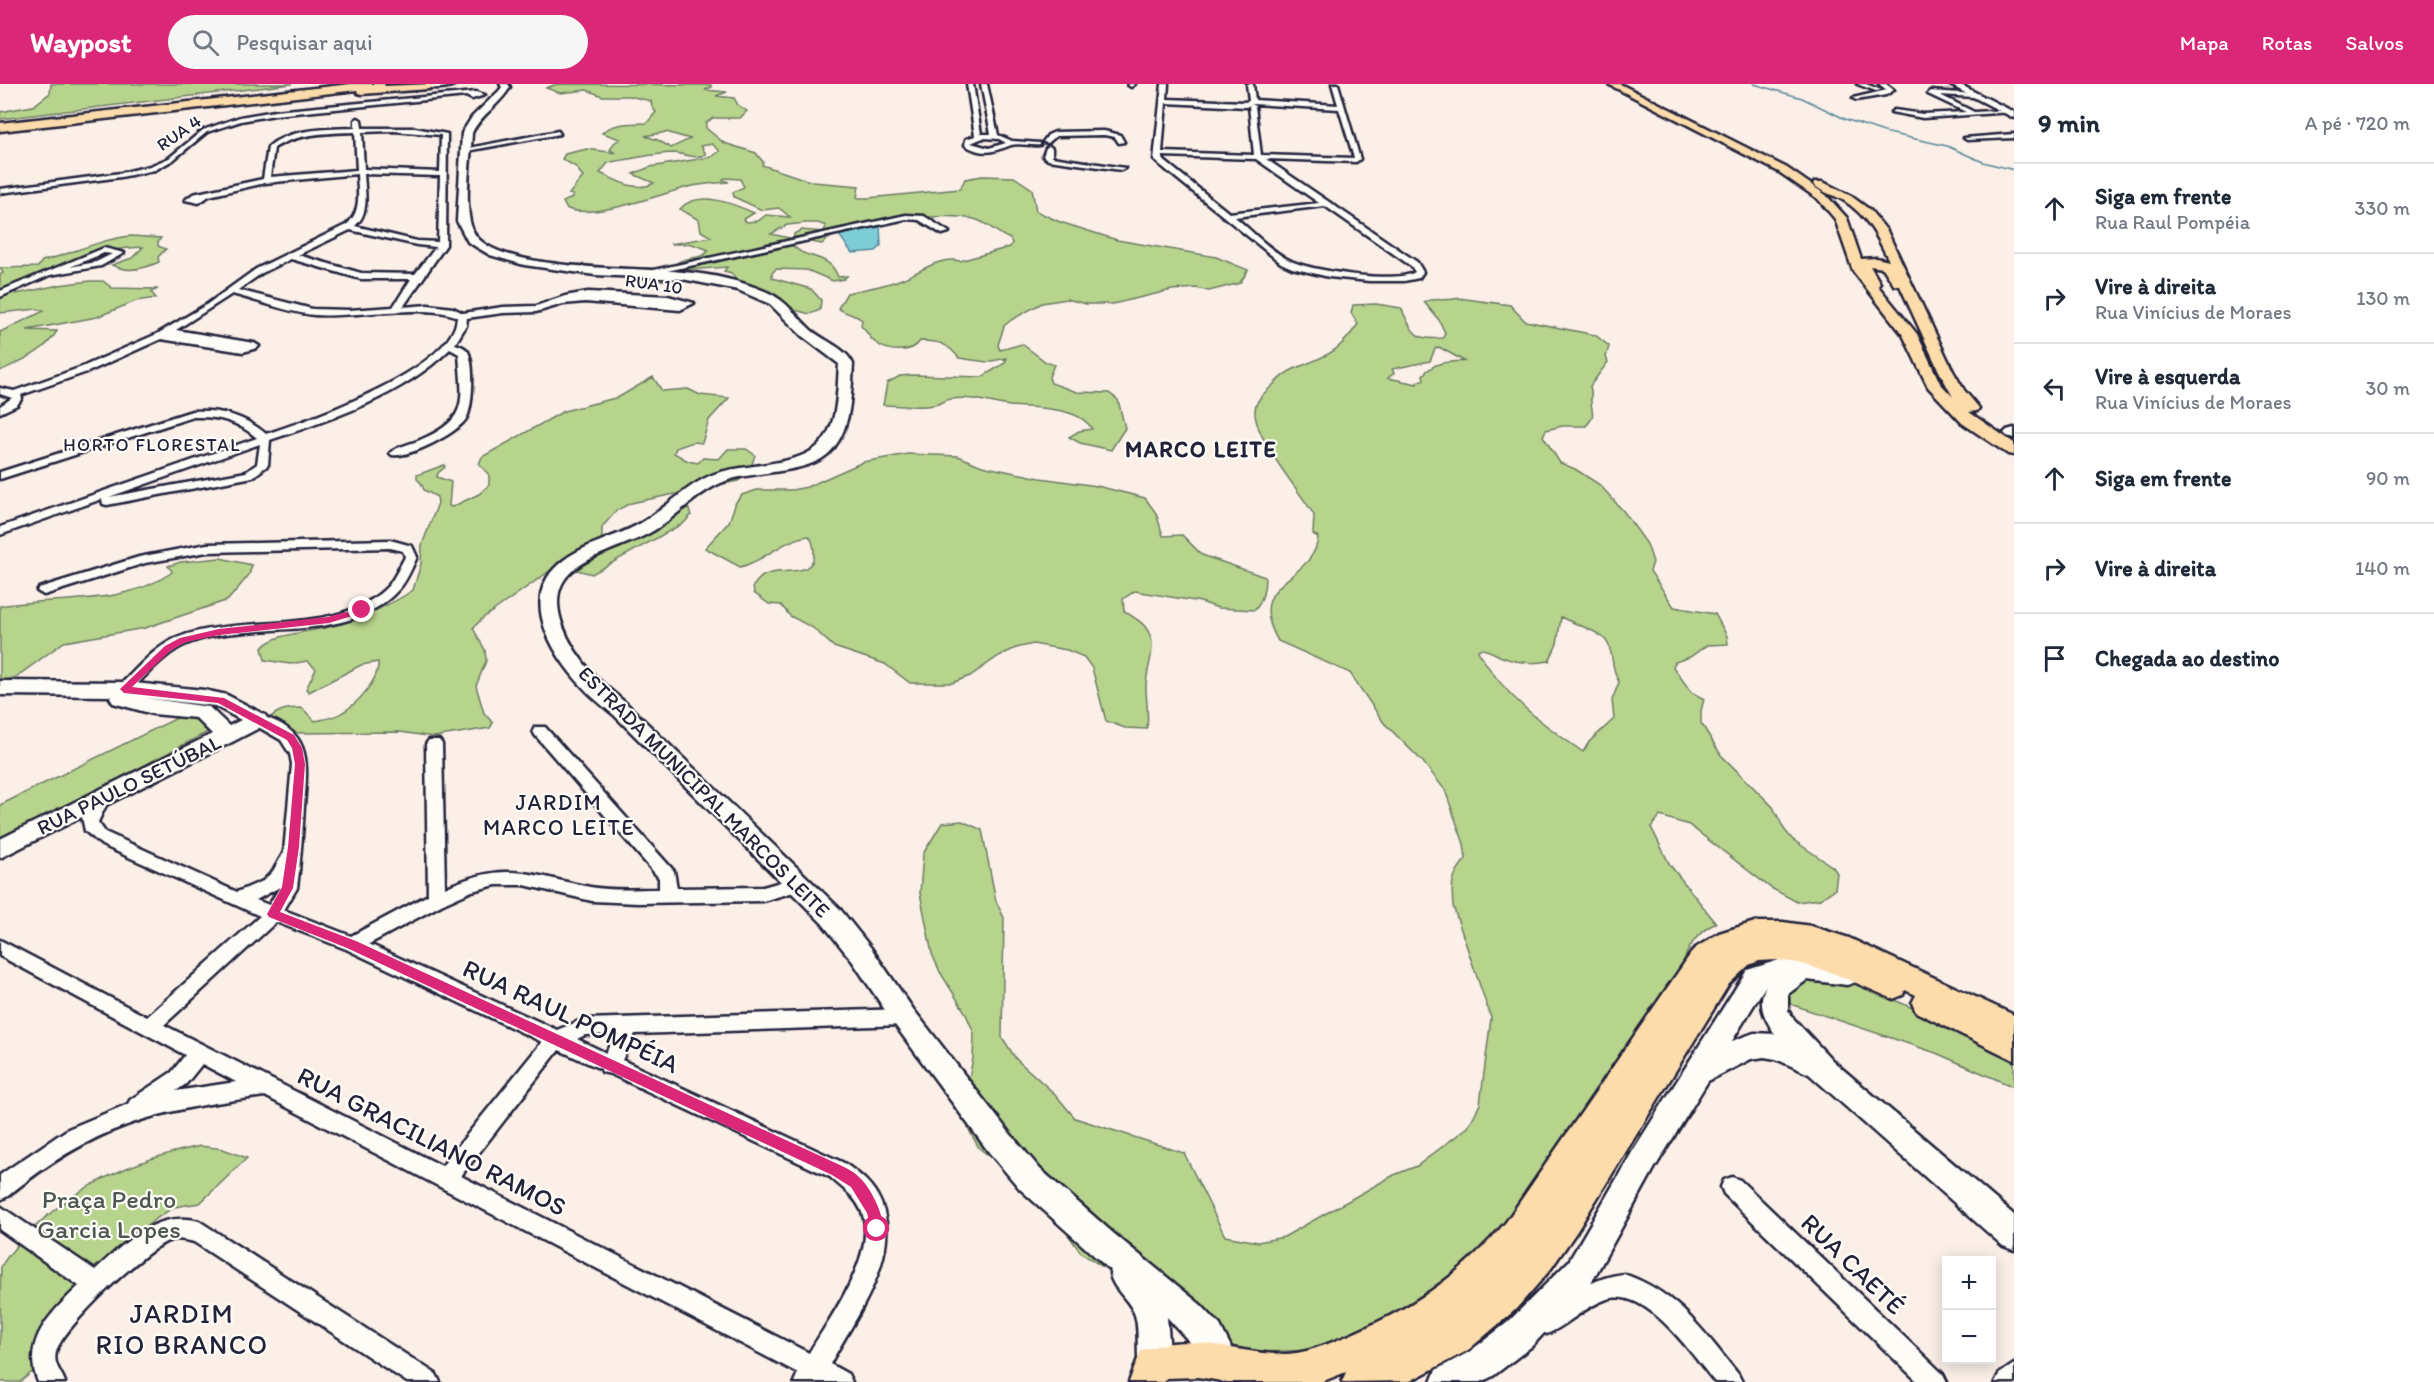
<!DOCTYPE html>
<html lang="pt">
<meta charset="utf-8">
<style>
:root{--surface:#fff;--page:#f6f6f7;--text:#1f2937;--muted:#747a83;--line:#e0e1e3;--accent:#db2777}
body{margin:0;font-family:Itim,sans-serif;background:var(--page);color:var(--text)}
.controls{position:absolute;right:18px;bottom:18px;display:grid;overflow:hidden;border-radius:0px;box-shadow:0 3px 15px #0003}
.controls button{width:54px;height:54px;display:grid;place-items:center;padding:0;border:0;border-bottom:2px solid var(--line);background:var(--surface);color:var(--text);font:30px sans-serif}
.stop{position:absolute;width:18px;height:18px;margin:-14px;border:4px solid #db2777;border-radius:50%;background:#fff}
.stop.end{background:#db2777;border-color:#fff;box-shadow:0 2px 6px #0008}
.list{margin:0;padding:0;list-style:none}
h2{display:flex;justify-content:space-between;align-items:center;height:78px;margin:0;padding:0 24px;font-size:26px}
h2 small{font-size:20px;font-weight:400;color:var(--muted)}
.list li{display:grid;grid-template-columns:39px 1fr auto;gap:18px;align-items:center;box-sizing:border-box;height:90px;padding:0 24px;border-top:2px solid var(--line)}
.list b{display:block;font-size:22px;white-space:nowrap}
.list p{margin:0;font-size:20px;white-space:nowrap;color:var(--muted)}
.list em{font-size:20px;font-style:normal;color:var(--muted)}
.icon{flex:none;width:33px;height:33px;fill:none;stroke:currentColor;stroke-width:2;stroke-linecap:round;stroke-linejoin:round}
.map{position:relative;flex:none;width:2014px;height:1298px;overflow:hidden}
header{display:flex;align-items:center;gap:36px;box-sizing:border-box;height:84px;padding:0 30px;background:var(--accent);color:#fff}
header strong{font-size:28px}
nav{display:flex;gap:33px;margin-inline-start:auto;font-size:21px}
.search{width:420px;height:54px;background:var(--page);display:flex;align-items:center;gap:15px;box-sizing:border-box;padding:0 21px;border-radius:33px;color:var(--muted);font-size:22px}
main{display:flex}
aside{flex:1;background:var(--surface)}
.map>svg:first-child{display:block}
.green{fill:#b7d48c;stroke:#6c7b64;stroke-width:1.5;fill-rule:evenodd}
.water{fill:#7dcdd7;stroke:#598999;stroke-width:1.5}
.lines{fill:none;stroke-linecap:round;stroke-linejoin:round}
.stream{stroke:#598999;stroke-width:1.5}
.street-casing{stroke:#22223b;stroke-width:5}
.secondary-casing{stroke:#22223b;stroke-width:5}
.primary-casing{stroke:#22223b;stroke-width:5}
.highway-casing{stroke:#22223b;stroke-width:5}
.street{fill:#fdfcf7;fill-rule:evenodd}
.secondary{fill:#fdfcf7;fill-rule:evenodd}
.primary{fill:#fddcac;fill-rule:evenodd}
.highway{fill:#fddcac;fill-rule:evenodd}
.route{fill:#db2777}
.labels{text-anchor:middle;stroke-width:4.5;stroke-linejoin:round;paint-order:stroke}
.far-street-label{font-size:18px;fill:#22223b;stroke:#fdfcf7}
.far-neighbourhood-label{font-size:18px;letter-spacing:1.5px;fill:#22223b;stroke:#fdfcf7}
.street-label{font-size:21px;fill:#22223b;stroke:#fdfcf7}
.far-district-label{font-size:22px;font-weight:bold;letter-spacing:1.5px;fill:#22223b;stroke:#fdfcf7}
.neighbourhood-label{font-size:22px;letter-spacing:1.5px;fill:#22223b;stroke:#fdfcf7}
.near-street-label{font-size:26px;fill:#22223b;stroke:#fdfcf7}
.near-park-label{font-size:26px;fill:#4f5753;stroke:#fdfcf7}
.near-neighbourhood-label{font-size:27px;letter-spacing:1.5px;fill:#22223b;stroke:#fdfcf7}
</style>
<header>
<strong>Waypost</strong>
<div class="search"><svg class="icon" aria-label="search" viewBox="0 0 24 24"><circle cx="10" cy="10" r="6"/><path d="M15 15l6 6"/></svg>Pesquisar aqui</div>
<nav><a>Mapa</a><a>Rotas</a><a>Salvos</a></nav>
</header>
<main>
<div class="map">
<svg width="2014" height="1298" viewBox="0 0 2014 1298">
<rect width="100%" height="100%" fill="#fbefe8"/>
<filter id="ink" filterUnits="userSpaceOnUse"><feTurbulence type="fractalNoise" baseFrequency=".0167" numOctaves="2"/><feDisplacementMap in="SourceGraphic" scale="12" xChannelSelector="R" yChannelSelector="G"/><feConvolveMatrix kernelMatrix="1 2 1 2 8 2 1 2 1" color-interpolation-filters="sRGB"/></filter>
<g filter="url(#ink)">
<path class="green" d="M51 0H292L0 35V28L33 22 50 9Z
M557 0 711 1 712 3 705 6 727 8 716 12 734 14 738 21 747 27 740 34H713L706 39V44L724 59 756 69 763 78 762 81 813 98 859 102 857 114H868L960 105 965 95 982 92 1014 93 1032 105 1036 127 1060 138 1117 156 1216 173 1248 186 1240 199 1209 207 1196 204 1172 206 1113 220H1086L1067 215 1042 219 1011 236 1004 242 998 261 1000 266 1022 260 1046 278 1054 281 1049 293 1051 299 1077 308 1109 309 1118 316 1125 344 1111 366 1080 359 1069 353 1079 347 1092 345C1078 322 1034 324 1010 322 989 319 975 312 951 315 944 316 940 320 934 321 917 324 899 321 883 321L887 299 900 292 913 291 982 293 1005 279 1007 274 987 278 959 274C947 259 939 257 920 257 912 270 887 268 876 259 869 254 867 247 861 242L862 236C854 229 846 231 838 224L847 209C865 205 885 202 902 195 921 188 939 172 960 177L1010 163 1012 159 1010 155C997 150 987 138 974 135 946 127 840 139 822 160L805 157 794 158 792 161C806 177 829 168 838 193L847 192 844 195 833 197 807 186 776 185 772 189V194L811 205 821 216 820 226 810 230 787 224 738 198 731 189 724 187 727 183 687 186 677 179C686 172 703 176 709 166L692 160H670L711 153 701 147 699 136 680 125C698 105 734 120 754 129L744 135 746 138 758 137 766 131 790 133 779 124 762 126 734 113 733 108 744 103 740 95 725 94 723 96 729 98C715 99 701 100 688 103 661 110 590 137 566 124L563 118 572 114 573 111 569 110 583 93 576 83 562 75 565 70 587 65 616 69 610 66 614 59 620 55 602 49C613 38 633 40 647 39L656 28 652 23 651 17 629 12H602L587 6 560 9 546 4ZM666 48 690 55 671 64 658 56 645 52ZM712 60 720 67 711 73 650 83 633 90 654 99C636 109 616 96 600 89L608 79 616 77C634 75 655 69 674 69 685 70 696 76 706 70L701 62ZM806 139H818L826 142 824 148 801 146 794 150V155L771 150 787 141Z
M131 152 161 154 158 158V162L166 165 158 173 159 178C144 185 127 189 112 181L132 174 143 163C93 165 61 178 18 206L16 210 59 201 90 197H103L112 204 158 205 151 208 156 214 136 217 97 233 27 246 57 247C44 269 22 276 0 287V248L44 227 37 225 0 229V191L3 189 0 184 38 183 42 177C72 170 100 155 131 152Z
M1458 214 1510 221 1525 237 1595 251 1609 262 1606 273 1608 278 1590 302C1592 308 1591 312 1591 318 1592 331 1596 331 1586 342H1562L1546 346 1543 352 1560 379 1575 385 1600 401 1624 428 1647 460 1653 478 1650 487 1674 523 1715 530 1727 552 1728 560 1707 561 1690 573 1675 578 1673 583 1691 608 1704 615 1701 627V639L1721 671 1773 723 1784 745 1792 755 1833 783 1837 789 1835 805 1820 815 1797 818 1771 804 1689 741 1660 732 1651 743 1670 781 1716 839C1690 851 1684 874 1676 899L1528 1172 1333 1265 1215 1270 1196 1242 1081 1169 1040 1111 979 1064 970 1048 959 1021 967 1005 973 974 974 949 965 928 940 888 932 870 920 809 923 770 942 739 962 737 982 746 996 817 1004 834 1002 953 1016 975 1055 1010 1075 1034 1184 1069 1225 1152 1258 1158 1284 1153 1394 1091 1417 1082 1468 1043 1480 1020 1491 934 1453 822C1451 800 1451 792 1466 775L1464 760 1445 706 1423 678 1384 639 1350 589 1278 557C1242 495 1315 498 1318 453L1313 450 1314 431C1300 407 1256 357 1255 329 1254 318 1263 310 1271 303 1278 296 1283 290 1292 286 1325 272 1337 271 1358 240L1351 229 1353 221 1376 220 1401 224C1413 247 1412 257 1443 254L1445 249 1439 236 1424 218C1434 213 1447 218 1458 214ZM1439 263 1464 277C1448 278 1435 277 1423 291L1424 295 1417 298V300L1388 294 1394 289 1392 285 1430 277 1435 265ZM1561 533C1575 541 1604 547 1609 562 1614 576 1611 583 1619 598L1612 616 1614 635 1589 658 1583 668C1542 640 1503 611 1478 567L1479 565C1488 564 1494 570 1502 573 1517 579 1533 580 1549 577L1557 560Z
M653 293 662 307 688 305 700 311 729 314 709 336 702 359 693 358 676 364 674 369 688 377 698 379 703 374 719 375 728 365H746L755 371 749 389 738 397 631 419 617 426 602 443V455L596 461 688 423 691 431 684 439 592 490 562 482 554 484 483 534 473 544 485 566 486 577 476 602 484 629 493 639 490 644 434 653 400 648 299 649 283 646 269 635C278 625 289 624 302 624L315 637C324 635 334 634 343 628 357 620 380 595 378 578L361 581 309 608 306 605 316 585 307 577 290 580 265 576 262 564C273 549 314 548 332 542 359 533 389 523 413 506L421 480 422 461 438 419 437 413 424 406 421 399 417 395V391L444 381 445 383 438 389 437 393 451 398 449 422 452 423 479 410 489 401V391L479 380 482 373 564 327 619 313Z
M908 370 958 372 982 382 1040 394 1097 402 1145 414 1156 429 1163 452 1182 451 1202 471 1265 493C1265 505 1263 517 1255 526L1218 524 1201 518 1135 507 1123 515 1124 527C1133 533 1145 539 1149 549 1157 565 1146 585 1146 602 1146 617 1149 630 1147 645L1125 644 1106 637 1092 584 1084 573 1067 566 1033 560 1016 564 999 572 970 592 952 599H910L885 580 834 563 813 544 790 532 781 521 769 520 754 509 753 502C756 499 759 494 763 492 778 482 814 496 814 469 814 462 813 457 809 452 783 455 765 477 740 483L705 464 729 438 736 418 742 411 757 406H792L807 403 863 378Z
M220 474 252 481 249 491 228 516 145 544 64 558 16 593 0 598V522C57 512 121 523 171 489L172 487 168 482 181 478Z
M193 626 221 641 0 757V721Z
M1835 892 1866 903 2014 970V1003L1936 969 1790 920 1789 909 1805 894Z
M200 1062 223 1065 247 1074 200 1119 174 1123 154 1136 110 1174 38 1283 20 1298H0C0 1280 0 1194 1 1183 7 1171 18 1160 27 1151 72 1103 135 1075 200 1062Z"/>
<path class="water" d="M880 141 881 162 876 167 852 169 839 151Z"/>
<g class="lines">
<path class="stream" d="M1754 0 1802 14 1845 35 1884 48 1947 62 1983 78 2014 86"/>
<defs>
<path id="street" d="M967 0H973L981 50H991L981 0H987L998 51 1012 57 1040 59V61C1032 62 1019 59 1011 61 993 68 983 72 965 61L966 55 975 52ZM983 54 999 55 1006 59 989 64 971 59Z
M1135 0 1131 3 1128 1 1129 0Z
M1162 0H1168L1167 15 1244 18 1249 17 1247 0H1253L1255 16 1338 21 1332 0H1338L1360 75 1356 78 1266 75 1417 178 1423 188 1419 194 1404 197H1369L1329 193 1292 184 1281 179 1154 76ZM1166 19 1246 23 1252 20 1339 25 1354 74 1261 71 1255 22 1252 20 1249 22 1254 71 1162 68ZM1162 72 1256 75 1319 119 1229 129 1162 75ZM1325 122 1411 182 1415 188C1396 200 1309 187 1289 176 1269 166 1252 147 1235 133Z
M1857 0H1866L1881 6 1876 7Z
M1879 0H1886L1894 6 1886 11 1856 16 1853 14 1887 6Z
M1930 7 1976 10 1974 13 1940 11 1974 28 2009 26 2012 28 1923 34 1891 28 1894 26 1923 30 1966 28 1928 10Z
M476 8 485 11 472 15 466 12 275 31 241 37 207 48 173 76 155 86 121 93 0 109V105L121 89 150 82 169 74 203 46 240 33 275 27Z
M358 34 361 36 362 44H415L447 50 446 161 403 223 428 221 453 224 463 229 503 223 536 222 565 212 588 208 668 212 694 219 680 226 585 218 563 220 536 228 503 229 467 234 466 242 455 260C459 261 464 263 467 266 475 277 473 324 466 335 456 350 409 374 392 371L390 369C398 362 411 360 420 356 470 335 462 317 459 270L450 265C402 312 333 335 270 356L268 381 253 393 107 421 103 420 102 415 0 451V443L257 354C238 337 218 332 193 333L0 395V388L192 327C220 325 245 332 266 350 309 336 455 285 457 233 432 219 349 234 314 231 287 228 259 217 232 210L176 246 254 259 259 262 257 264 243 268 161 255 90 287 21 311 22 314 17 321 0 329V322L12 314 0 310V304L14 307 82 283 157 250 206 221 256 185 346 141C362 128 358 109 357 90L265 99 209 112 199 119 185 116 193 110 263 95 268 63C289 44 328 45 355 44V36ZM394 47 441 51 440 88 364 85 362 48ZM355 48 357 86 270 93 274 64C298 49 328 49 355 48ZM364 90 440 92 438 158 417 157 355 142C370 129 365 108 364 90ZM350 146 417 161 436 163 415 190 361 189 298 171ZM291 175 361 195H411L393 223 349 226 312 225 238 206 262 189ZM260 360 257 380 246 388 109 413Z
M558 47 560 50 467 67 464 65Z
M1104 47 1120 51 1124 58 1119 59 1115 53 1104 51 1056 52 1048 59 1043 58 1048 51 1055 48Z
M2014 50V54L1967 56 1964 54Z
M1049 62 1052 64V73L1125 84 1121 86 1048 76 1043 72 1046 64Z
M906 131 924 132 949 148 942 150 919 136 906 135 644 192 640 189Z
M104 164 124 169 101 182 50 191 0 213V207ZM104 169 112 170 96 178 70 183Z
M390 456 412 462 417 473C412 483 407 497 399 505 347 563 255 534 189 559 165 568 147 591 129 608H119L117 605 119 602C137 585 155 562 179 553 242 529 341 554 389 501 395 493 400 482 405 473L403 467 390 464 207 468 145 479 44 511 37 507 39 504 139 473 207 460Z
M258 631C312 646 308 676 304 722 303 744 301 765 299 787L297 804 284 826 351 852 428 811 426 660 429 656H439L442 660 445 804C507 776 529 791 590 803 612 807 637 805 659 805V794L535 651 533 647 535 643H545L674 787 677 804 763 803 798 793 804 795 807 800 804 805 763 817 638 819 592 817 524 801H496L472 807 443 820 369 860 557 946 584 935 904 925 911 927 913 933 911 939 904 941 635 950 622 976 844 1079C857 1088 869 1097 877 1111 908 1164 855 1234 830 1280L848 1290 852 1298H794L798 1289 265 1012C156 1026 94 1041 8 1112L0 1116V1091L7 1086 68 1045 128 1020 130 1016 172 988 185 971 0 872V856L147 933 260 832 102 761 85 747 82 733 96 709H108L110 713 98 738 105 748 237 808 263 797 273 787 284 768 292 680 290 670 281 656 253 640 251 636ZM280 803 269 821 256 816ZM276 838 346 865 542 958 442 1082 164 941ZM615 950 606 969 577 955 585 951ZM559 966 601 985 602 988 611 990 830 1093C841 1103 855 1112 861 1126 880 1167 829 1235 809 1269L461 1092ZM202 980 236 998 176 1007 186 1000Z
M1732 1093 1740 1096 1943 1290 1947 1298H1918L1724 1110 1721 1103 1724 1096Z
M0 1122 95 1186C125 1159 156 1126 199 1137L436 1290 440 1298H407L194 1158C187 1156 178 1154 171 1156 148 1162 60 1246 56 1268 53 1281 61 1287 65 1298H38C21 1257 51 1229 79 1202L0 1146Z
M1624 1190C1677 1208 1704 1248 1738 1290L1742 1298H1715C1693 1272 1647 1202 1607 1215 1585 1222 1568 1241 1547 1250L1539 1246 1535 1238 1539 1230C1567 1214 1591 1193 1624 1190Z
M2014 1280V1298H1995L1999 1290Z"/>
<path id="secondary" d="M427 0H456C449 4 432 6 425 2Z
M500 0H508L510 3C500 21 481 30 472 49 471 74 461 132 476 152 504 188 639 183 683 188 711 190 741 197 767 208 786 216 797 233 811 246 824 257 846 264 853 280 851 310 852 348 828 370 805 390 756 387 728 396 699 406 679 431 653 447 627 462 595 468 572 487 539 516 572 567 594 591 604 602 617 611 628 621L840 825 871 864 913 925 1008 1047 1040 1085 1113 1149 1201 1221 1220 1241 1240 1281 1235 1293 1223 1298 1211 1293 1196 1265 1167 1233 1171 1280 1166 1292 1154 1297 1142 1292C1134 1272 1141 1251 1135 1231 1130 1215 1109 1203 1110 1186L1020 1105 988 1067 895 941 853 878 822 839 614 631C602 621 590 612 580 600 552 569 519 515 559 480 582 460 615 454 641 439 667 424 688 399 717 389 745 380 796 382 818 362 839 343 837 306 839 280L802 252 770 220 738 206 682 195 595 191 524 181 490 171 468 158 457 137 462 49 472 33 499 7 502 3Z
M1948 0H1959L2014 28V34Z
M2014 344V354L2007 352 2004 349 2007 346Z
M0 597 124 598 204 606 227 611 265 631 268 636 265 641 234 657 0 774V755L212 650 196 634 153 630 113 619 110 614 111 612 0 611ZM145 614 215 622 241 636 229 642 209 623Z
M1803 873 1856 882 1860 890 1856 898 1847 901 1807 896 1788 910V926L1792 933 1833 977 2014 1131V1166L2003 1162 1809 990 1776 975 1764 973 1751 975 1708 997 1654 1085 1591 1199 1532 1262 1493 1292 1481 1298H1431L1436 1286 1469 1268 1508 1238 1569 1177 1634 1065 1747 886 1779 876ZM1766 901C1757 920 1764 934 1775 950L1754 949 1732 957Z"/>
<path id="primary" d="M1608 0H1620L1787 84 1826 111 1847 134 1861 175 1876 174 1889 177C1878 153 1867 131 1843 116 1834 111 1821 108 1813 100L1815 98H1823L1851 112 1870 126 1887 147 1953 287 1964 306 1979 324 1977 327 1969 328 2014 359V371L2008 370 1962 339 1928 303 1903 251 1853 187 1835 135 1818 115 1779 88ZM1870 182 1883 184 1894 201 1900 202 1939 287 1953 313 1940 299 1917 250 1878 202 1880 199Z
M1755 838H1783L1811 842 1849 854 2014 931V976L1916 928 1912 919 1916 911 1905 906 1903 911 1893 915 1833 889 1798 879 1777 876 1759 877 1749 881 1729 900 1577 1147 1550 1186 1515 1226 1467 1267 1410 1297 1342 1298 1346 1288 1321 1298H1227L1198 1293 1166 1294 1165 1298H1129L1141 1267C1191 1247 1226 1267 1275 1270 1300 1272 1323 1262 1345 1253 1412 1225 1459 1193 1506 1138L1694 865 1719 849Z"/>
<path id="highway" d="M351 0H385L384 2 433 0 434 2 429 5 362 10 358 9 357 6 0 47V39Z"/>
</defs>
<use href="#street" class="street-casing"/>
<use href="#secondary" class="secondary-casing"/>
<use href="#primary" class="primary-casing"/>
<use href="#highway" class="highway-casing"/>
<use href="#street" class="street"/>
<use href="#secondary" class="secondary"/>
<use href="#primary" class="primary"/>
<use href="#highway" class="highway"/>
</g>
</g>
<path class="route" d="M362 524 366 526 365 528 329 539 219 551 186 558 171 566 132 603 224 614 294 651 302 664 305 680 299 763 293 804 280 828 356 857 842 1082C848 1085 854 1088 859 1093 870 1102 888 1137 882 1150L877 1153 872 1150 867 1129 851 1103 832 1091 347 864 269 833 267 830 282 803 288 763 295 680 292 664 287 656 218 619 124 609 120 605 165 562 180 554 219 545 328 533Z"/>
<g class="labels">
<g class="far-street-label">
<text transform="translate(179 49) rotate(-34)" y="6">RUA 4</text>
<text transform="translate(654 200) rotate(8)" y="6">RUA 10</text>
</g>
<g class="far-neighbourhood-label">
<text x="152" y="367">HORTO FLORESTAL</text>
</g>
<g class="street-label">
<text transform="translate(129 701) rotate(-26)" y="7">RUA PAULO SETÚBAL</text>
<text transform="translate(704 708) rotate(45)" y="7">ESTRADA MUNICIPAL MARCOS LEITE</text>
</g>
<g class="far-district-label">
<text x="1201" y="373">MARCO LEITE</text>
</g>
<g class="neighbourhood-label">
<text x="559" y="726">JARDIM<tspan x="559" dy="25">MARCO LEITE</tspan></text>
</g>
<g class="near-street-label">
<text transform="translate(571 932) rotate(25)" y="9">RUA RAUL POMPÉIA</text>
<text transform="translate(432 1057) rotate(27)" y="9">RUA GRACILIANO RAMOS</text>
<text transform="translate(1853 1180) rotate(44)" y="9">RUA CAETÉ</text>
</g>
<g class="near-park-label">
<text x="109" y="1124">Praça Pedro<tspan x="109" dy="30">Garcia Lopes</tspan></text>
</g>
<g class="near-neighbourhood-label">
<text x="182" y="1239">JARDIM<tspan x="182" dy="31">RIO BRANCO</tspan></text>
</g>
</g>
</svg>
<div class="controls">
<button>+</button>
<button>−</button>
</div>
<div class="stop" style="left:877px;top:1145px"></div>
<div class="stop end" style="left:362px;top:526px"></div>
</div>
<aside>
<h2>9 min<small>A pé · 720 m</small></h2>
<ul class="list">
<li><svg class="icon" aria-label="ahead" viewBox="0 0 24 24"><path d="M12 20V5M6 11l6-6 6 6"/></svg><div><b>Siga em frente</b><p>Rua Raul Pompéia</p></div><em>330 m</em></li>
<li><svg class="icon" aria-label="right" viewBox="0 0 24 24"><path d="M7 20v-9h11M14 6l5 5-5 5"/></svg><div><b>Vire à direita</b><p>Rua Vinícius de Moraes</p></div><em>130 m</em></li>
<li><svg class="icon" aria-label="left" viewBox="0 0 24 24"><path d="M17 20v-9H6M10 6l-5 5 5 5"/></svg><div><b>Vire à esquerda</b><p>Rua Vinícius de Moraes</p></div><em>30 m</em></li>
<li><svg class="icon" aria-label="ahead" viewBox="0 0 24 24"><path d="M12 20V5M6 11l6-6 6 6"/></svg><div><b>Siga em frente</b></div><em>90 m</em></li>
<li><svg class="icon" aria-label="right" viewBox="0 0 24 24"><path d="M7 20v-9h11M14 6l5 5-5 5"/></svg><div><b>Vire à direita</b></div><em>140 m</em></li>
<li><svg class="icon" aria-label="arrive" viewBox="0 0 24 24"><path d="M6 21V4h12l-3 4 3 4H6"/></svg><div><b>Chegada ao destino</b></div></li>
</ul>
</aside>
</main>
